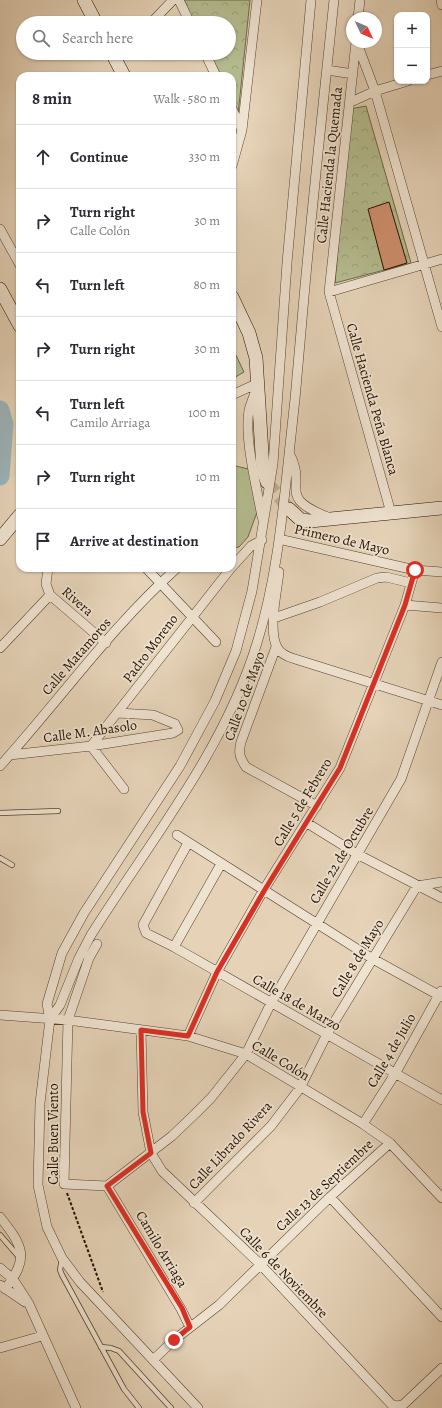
<!DOCTYPE html>
<meta charset="utf-8">
<style>
:root{--surface:#fff;--page:#f7f7f7;--text:#2b2b33;--muted:#7c7c81;--line:#e1e1e2}
body{margin:0;font-family:Alegreya,serif;background:var(--page);color:var(--text)}
.controls{position:absolute;right:12px;top:12px;display:grid;overflow:hidden;border-radius:8px;box-shadow:0 1px 3px #0004}
.controls button{width:36px;height:36px;display:grid;place-items:center;padding:0;border:0;border-bottom:1px solid var(--line);background:var(--surface);color:var(--text);font:20px sans-serif}
.compass{position:absolute;left:346px;top:12px;width:36px;height:36px;border-radius:50%;background:var(--surface);box-shadow:0 1px 3px #0004;rotate:134deg}
.stop{position:absolute;width:12px;height:12px;margin:-9px;border:3px solid #d93025;border-radius:50%;background:#fff}
.stop.end{background:#d93025;border-color:#fff;box-shadow:0 1px 4px #0008}
.list{margin:0;padding:0;list-style:none}
h2{display:flex;justify-content:space-between;align-items:center;height:52px;margin:0;padding:0 16px;font-size:17px}
h2 small{font-size:13px;font-weight:400;color:var(--muted)}
.list li{display:grid;grid-template-columns:26px 1fr auto;gap:12px;align-items:center;box-sizing:border-box;height:64px;padding:0 16px;border-top:1px solid var(--line)}
.list b{display:block;font-size:15px;white-space:nowrap}
.list p{margin:0;font-size:13px;white-space:nowrap;color:var(--muted)}
.list em{font-size:13px;font-style:normal;color:var(--muted)}
.icon{flex:none;width:22px;height:22px;fill:none;stroke:currentColor;stroke-width:2;stroke-linecap:round;stroke-linejoin:round}
.map{position:relative;flex:none;width:442px;height:1408px;overflow:hidden}
.search{position:absolute;background:var(--surface);box-shadow:0 1px 3px #0004;left:16px;top:16px;width:220px;height:44px;display:flex;align-items:center;gap:10px;box-sizing:border-box;padding:0 14px;border-radius:22px;color:var(--muted);font-size:15px}
.panel{position:absolute;background:var(--surface);box-shadow:0 1px 3px #0004;left:16px;top:72px;width:220px;height:500px;border-radius:12px}
.map>svg:first-child{display:block}
.park{fill:url(#park-crowns);stroke:#6c6748}
.garden{fill:#b4bc8f;stroke:#6c6748}
.lines{fill:none;stroke-linecap:round;stroke-linejoin:round}
.river{stroke:#9cb4bb;stroke-width:19}
.building{fill:#d0906e;stroke:#241200}
.secondary-tunnel{stroke:#beac92;stroke-width:13;stroke-dasharray:13 6;stroke-linecap:butt}
.lane-casing{stroke:#54422e;stroke-width:6}
.street-casing{stroke:#54422e;stroke-width:10}
.secondary-casing{stroke:#241200;stroke-width:14}
.path{stroke:#241200;stroke-width:2;stroke-dasharray:3 2;stroke-linecap:butt}
.lane{stroke:#eee2d0;stroke-width:4.5}
.street{stroke:#eee2d0;stroke-width:9}
.secondary{stroke:#eee2d0;stroke-width:13}
.route{stroke:#d93025;stroke-width:5}
.labels{text-anchor:middle;stroke-width:3.5;stroke-linejoin:round;paint-order:stroke}
.street-label{font-size:14px;fill:#241200;stroke:#eee2d0}
</style>
<div class="map">
<svg width="442" height="1408" viewBox="0 0 442 1408">
<defs>
<pattern id="park-crowns" width="20" height="18" patternUnits="userSpaceOnUse"><rect width="20" height="18" fill="#b4bc8f"/><path d="M2 6a3 3 0 1 1 6 0M12 15a3 3 0 1 1 6 0" fill="none" stroke="#9ba17a"/></pattern>
</defs>
<rect width="100%" height="100%" fill="#e5d2b7"/>
<filter id="stains"><feTurbulence type="fractalNoise" baseFrequency=".005" numOctaves="4"/><feColorMatrix values="0 0 0 0 .2 0 0 0 0 .09 0 0 0 0 .02 0 0 0 .5 -.17"/></filter>
<radialGradient id="worn" r=".72"><stop offset=".6" stop-color="#630" stop-opacity="0"/><stop offset="1" stop-color="#630" stop-opacity=".3"/></radialGradient>
<path class="park" d="M185 0H250L238 115 232 102V76H219L208 53H229V23H193L183 3Z
M366 106 411 263 335 283 350 109Z"/>
<path class="garden" d="M232 347 244 372 232 379Z
M232 465 252 470 261 501 248 537 239 547 232 548Z"/>
<g class="lines">
<path class="river" d="M0 410 4 424 0 476"/>
</g>
<path class="building" d="M389 202 407 263 384 270 368 209Z"/>
<g class="lines">
<path class="secondary-tunnel" d="M267 482 289 509"/>
<defs>
<path id="lane" d="M0 813 58 811
M0 858 12 865
M0 1235 19 1257
M62 1258 60 1270 62 1275 124 1389 139 1408
M101 1347 111 1348 119 1351 171 1408"/>
<path id="street" d="M179 0 190 23
M441 0 442 5
M358 18 360 0
M151 23 173 0
M356 42 329 292 391 513
M357 43 375 91 442 327
M205 53 216 76
M327 70 353 74
M427 75 442 71
M351 102 375 91 408 81
M232 109 242 130
M232 166 242 130 257 0
M0 229 20 265
M329 292 442 259
M256 390C254 396 251 403 249 410 244 439 257 488 262 517
M232 395 258 383
M289 453C309 490 274 496 330 518
M283 540 415 570 442 572
M232 567 251 546 262 540
M48 568 46 584 50 595 106 643
M146 568 216 642
M279 572C277 591 268 630 277 647 280 654 288 657 295 659L442 705
M405 605 442 608
M274 618 320 602 377 578 386 577 411 583
M276 647 241 742C238 753 240 758 246 767L317 806
M0 648 50 595
M10 755 91 746 173 733 178 730 175 724 153 715 118 713
M0 766C59 701 111 627 177 568
M124 789 91 746 231 568
M307 823 357 854 442 898
M177 835 373 959 442 997
M188 843 143 925 146 933 174 947 442 1100
M97 944 89 958 68 1020 64 1184 107 1186 172 1136 195 1114 211 1098 246 1054 271 1003 401 779 442 662
M174 947 221 864
M0 1015 68 1020 188 1036 246 1054 363 1124 390 1143 442 1198
M50 1019 60 1005 79 958 91 935C150 841 224 751 257 643 274 588 281 530 287 473 293 422 298 371 302 320 311 213 323 107 334 0
M141 1030 143 1112 151 1153 162 1171 260 1264 392 1405 399 1406 404 1404 442 1368
M188 1036 217 972 263 891 340 768 405 605 415 570
M363 1124 395 1074 441 991
M107 1186 181 1309 190 1327
M330 1197 442 1317
M194 1203 271 1126 300 1088 327 1034 417 886 442 882
M0 1217C23 1246 30 1258 5 1289
M0 1268 13 1279 29 1304 76 1408
M0 1285 25 1302
M0 1348 42 1336
M153 1360 174 1340 219 1305 330 1197 390 1143
M198 1408 80 1282 62 1258 47 1227 38 1185 40 1103 50 1019 47 1004 62 953 84 913 180 766 215 701 236 651 252 591 273 464 287 263 311 0"/>
<path id="secondary" d="M84 0 96 23
M112 53 124 76
M0 289 20 326
M232 297 249 333 256 358 263 470 267 482
M289 509 301 520 310 521 442 508
M0 539 20 515"/>
</defs>
<use href="#lane" class="lane-casing"/>
<use href="#street" class="street-casing"/>
<use href="#secondary" class="secondary-casing"/>
<path class="path" d="M67 1193 103 1292"/>
<use href="#lane" class="lane"/>
<use href="#street" class="street"/>
<use href="#secondary" class="secondary"/>
</g>
<g class="lines">
<path class="route" d="M174 1340 190 1327 182 1308 107 1186 151 1153 143 1112 141 1030 188 1036 217 972 264 891 340 768 405 605 415 570"/>
</g>
<g class="labels">
<g class="street-label">
<text transform="translate(329 165) rotate(-84)" y="5">Calle Hacienda la Quemada</text>
<text transform="translate(373 399) rotate(74)" y="5">Calle Hacienda Peña Blanca</text>
<text transform="translate(342 539) rotate(13)" y="5">Primero de Mayo</text>
<text transform="translate(78 601) rotate(41)" y="5">Rivera</text>
<text transform="translate(150 648) rotate(-53)" y="5">Padro Moreno</text>
<text transform="translate(76 656) rotate(-49)" y="5">Calle Matamoros</text>
<text transform="translate(244 696) rotate(-70)" y="5">Calle 10 de Mayo</text>
<text transform="translate(90 731) rotate(-8)" y="5">Calle M. Abasolo</text>
<text transform="translate(302 802) rotate(-59)" y="5">Calle 5 de Febrero</text>
<text transform="translate(341 855) rotate(-59)" y="5">Calle 22 de Octubre</text>
<text transform="translate(357 958) rotate(-59)" y="5">Calle 8 de Mayo</text>
<text transform="translate(297 1002) rotate(30)" y="5">Calle 18 de Marzo</text>
<text transform="translate(391 1050) rotate(-60)" y="5">Calle 4 de Julio</text>
<text transform="translate(281 1060) rotate(31)" y="5">Calle Colón</text>
<text transform="translate(53 1134) rotate(-90)" y="5">Calle Buen Viento</text>
<text transform="translate(230 1145) rotate(-47)" y="5">Calle Librado Rivera</text>
<text transform="translate(324 1185) rotate(-43)" y="5">Calle 13 de Septiembre</text>
<text transform="translate(162 1249) rotate(59)" y="5">Camilo Arriaga</text>
<text transform="translate(284 1272) rotate(46)" y="5">Calle 6 de Noviembre</text>
</g>
</g>
<rect width="100%" height="100%" filter="url(#stains)"/>
<rect width="100%" height="100%" fill="url(#worn)"/>
</svg>
<div class="controls">
<button>+</button>
<button>−</button>
</div>
<svg class="compass" viewBox="-18 -18 36 36"><path d="M0-13l5 13h-10z" fill="#e53935"/><path d="M0 13l5-13h-10z" fill="#7c7c81"/></svg>
<div class="stop" style="left:415px;top:570px"></div>
<div class="stop end" style="left:174px;top:1340px"></div>
<div class="search"><svg class="icon" aria-label="search" viewBox="0 0 24 24"><circle cx="10" cy="10" r="6"/><path d="M15 15l6 6"/></svg>Search here</div>
<section class="panel">
<h2>8 min<small>Walk · 580 m</small></h2>
<ul class="list">
<li><svg class="icon" aria-label="ahead" viewBox="0 0 24 24"><path d="M12 20V5M6 11l6-6 6 6"/></svg><div><b>Continue</b></div><em>330 m</em></li>
<li><svg class="icon" aria-label="right" viewBox="0 0 24 24"><path d="M7 20v-9h11M14 6l5 5-5 5"/></svg><div><b>Turn right</b><p>Calle Colón</p></div><em>30 m</em></li>
<li><svg class="icon" aria-label="left" viewBox="0 0 24 24"><path d="M17 20v-9H6M10 6l-5 5 5 5"/></svg><div><b>Turn left</b></div><em>80 m</em></li>
<li><svg class="icon" aria-label="right" viewBox="0 0 24 24"><path d="M7 20v-9h11M14 6l5 5-5 5"/></svg><div><b>Turn right</b></div><em>30 m</em></li>
<li><svg class="icon" aria-label="left" viewBox="0 0 24 24"><path d="M17 20v-9H6M10 6l-5 5 5 5"/></svg><div><b>Turn left</b><p>Camilo Arriaga</p></div><em>100 m</em></li>
<li><svg class="icon" aria-label="right" viewBox="0 0 24 24"><path d="M7 20v-9h11M14 6l5 5-5 5"/></svg><div><b>Turn right</b></div><em>10 m</em></li>
<li><svg class="icon" aria-label="arrive" viewBox="0 0 24 24"><path d="M6 21V4h12l-3 4 3 4H6"/></svg><div><b>Arrive at destination</b></div></li>
</ul>
</section>
</div>
